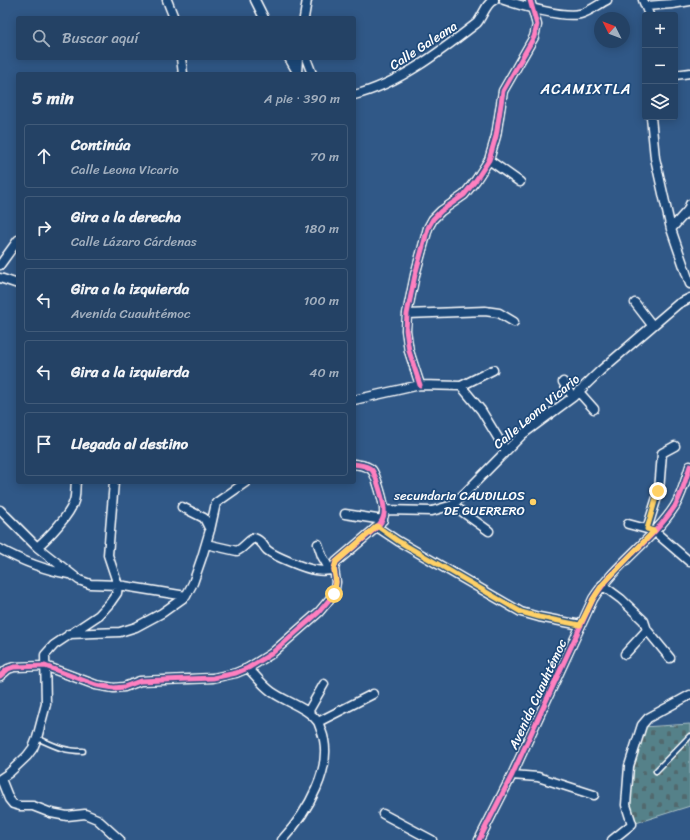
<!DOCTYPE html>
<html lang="es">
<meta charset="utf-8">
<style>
:root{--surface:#244265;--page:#304d6e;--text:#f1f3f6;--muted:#a3b0bf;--line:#415b79}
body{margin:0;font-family:Sriracha,sans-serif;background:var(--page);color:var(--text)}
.controls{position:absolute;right:12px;top:12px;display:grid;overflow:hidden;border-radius:4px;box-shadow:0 2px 10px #0003}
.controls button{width:36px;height:36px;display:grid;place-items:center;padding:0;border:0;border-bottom:1px solid var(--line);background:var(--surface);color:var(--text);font:20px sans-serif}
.compass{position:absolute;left:594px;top:12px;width:36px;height:36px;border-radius:50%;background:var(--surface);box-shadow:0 2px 10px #0003;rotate:312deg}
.stop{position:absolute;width:12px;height:12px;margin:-9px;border:3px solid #ffd166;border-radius:50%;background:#fff}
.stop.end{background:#ffd166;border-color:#fff;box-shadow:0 1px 4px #0008}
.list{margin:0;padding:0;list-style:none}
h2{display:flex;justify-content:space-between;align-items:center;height:52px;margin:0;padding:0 16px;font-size:17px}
h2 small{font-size:13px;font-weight:400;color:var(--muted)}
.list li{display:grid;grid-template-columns:26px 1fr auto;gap:12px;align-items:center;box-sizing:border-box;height:64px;margin:0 8px 8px;padding:0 8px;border:1px solid var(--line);border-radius:4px}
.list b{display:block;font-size:15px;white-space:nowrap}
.list p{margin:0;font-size:13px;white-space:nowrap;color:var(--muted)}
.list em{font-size:13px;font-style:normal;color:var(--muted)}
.icon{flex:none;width:22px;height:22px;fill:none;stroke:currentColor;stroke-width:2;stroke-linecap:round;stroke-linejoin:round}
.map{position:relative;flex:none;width:690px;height:840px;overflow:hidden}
.search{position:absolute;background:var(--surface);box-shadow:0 2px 10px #0003;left:16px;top:16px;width:340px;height:44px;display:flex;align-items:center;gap:10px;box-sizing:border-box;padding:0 14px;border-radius:4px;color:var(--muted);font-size:15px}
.panel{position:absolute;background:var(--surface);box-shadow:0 2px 10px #0003;left:16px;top:72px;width:340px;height:412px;border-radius:4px}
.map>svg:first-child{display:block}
.cemetery{fill:url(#cemetery-stones);stroke:#aac0c4}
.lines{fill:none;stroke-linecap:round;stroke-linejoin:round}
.lane-casing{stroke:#fff;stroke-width:7}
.street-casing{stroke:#fff;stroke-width:11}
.lane{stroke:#1f4a7a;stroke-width:4}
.street{stroke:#1f4a7a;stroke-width:8}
.cycleway-casing{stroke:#1f4a7a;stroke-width:8}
.cycleway{stroke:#ff80c0;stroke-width:5}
.route{stroke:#ffd166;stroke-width:5}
.poi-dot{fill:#ffd166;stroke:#1f4a7a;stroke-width:1.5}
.labels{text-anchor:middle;stroke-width:3.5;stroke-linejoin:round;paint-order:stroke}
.street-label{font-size:13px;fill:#fff;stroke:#1f4a7a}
.poi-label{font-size:13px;fill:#fff;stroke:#1f4a7a;text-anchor:end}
.quarter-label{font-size:15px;letter-spacing:1px;fill:#fff;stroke:#1f4a7a}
</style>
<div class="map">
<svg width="690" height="840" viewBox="0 0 690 840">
<defs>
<pattern id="cemetery-stones" width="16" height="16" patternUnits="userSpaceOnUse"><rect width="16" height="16" fill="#558189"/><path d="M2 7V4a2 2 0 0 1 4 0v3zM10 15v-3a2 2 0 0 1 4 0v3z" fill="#51696e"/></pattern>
</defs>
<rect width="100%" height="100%" fill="#305887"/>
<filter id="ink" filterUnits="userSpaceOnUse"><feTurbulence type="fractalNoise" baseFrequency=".025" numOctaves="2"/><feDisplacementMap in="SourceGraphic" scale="8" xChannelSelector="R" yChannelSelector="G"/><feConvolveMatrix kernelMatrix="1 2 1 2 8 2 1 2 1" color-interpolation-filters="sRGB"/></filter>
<g filter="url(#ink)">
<path class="cemetery" d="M690 724V806L636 823 627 799 643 727Z"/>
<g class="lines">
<defs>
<path id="lane" d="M37 738C55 746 63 751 83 751
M656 771 690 736"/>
<path id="street" d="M167 0 174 18
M255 0 264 18
M504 0C523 6 561 18 580 14 589 12 599 4 607 0
M643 0 649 15
M646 6 672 4 690 1
M304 18 307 0
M181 58 183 74
M289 58 297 72
M306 58 312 74
M297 73 298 58
M675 75 690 73
M354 95C399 84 441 51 477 23 483 16 486 3 494 0
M651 117 655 158 671 229 690 284
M489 160 520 182
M671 229 688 210 690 204
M0 265 18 240
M0 278 18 284
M635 303 652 325
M407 314 485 311 499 313 514 322
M563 382 573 397
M420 385 409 351 406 330 407 314 415 275 428 228 433 219 441 211 464 195 476 180 489 160 496 136 503 91 534 37 537 25 530 0
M461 386 493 370
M578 391 594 409
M354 400 420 385 461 386 481 410 506 451
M453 505 489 531
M182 507 204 518 210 530
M0 510 37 547 79 580 90 584 118 585 186 596
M384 510 432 511 453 505 523 434 573 397 600 371 678 304 690 298
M345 514 383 520
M628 524 654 531 690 562
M377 527 398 541 521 612 539 617 581 625
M647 529 659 491 662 453 675 446
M206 544 237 551C244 548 246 542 254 538 263 541 262 545 267 550 274 556 306 569 315 570 321 571 328 571 334 569
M318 544 322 556 330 570
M37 547C48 538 70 515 74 501 76 495 75 488 76 482
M0 549C22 561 44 570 69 574
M602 585 621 599 644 621 647 630 670 658
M69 634 120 632 136 627 162 613 186 596 193 583 202 557 210 530 216 503 246 482
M625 654 647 630
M248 668C256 676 262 685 272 692 286 702 307 707 318 722 319 724 320 727 321 730 336 766 306 814 282 840
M0 676 8 669 14 667 45 666 96 685 114 688 124 687 140 681 213 678 236 673 248 668 271 654 319 612 334 594 336 582 334 569 336 562 377 527C382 522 385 516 384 509 384 503 376 475 372 470 367 465 360 465 354 464
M308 712 324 684
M318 722 373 694
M512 775 538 777 594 795
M0 779 9 773 27 756 33 748 37 738 46 704 45 655 54 645 99 615 110 603 117 593 118 585 108 555 114 482
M1 779 9 799 13 804 20 806H33L51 813 67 816 85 814 97 819 120 840
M383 814 432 840
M479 840 512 775 593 599C615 564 653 540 675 506 682 494 686 479 690 466
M612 840 632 824 626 805 629 766 642 725 648 718 690 695"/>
</defs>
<use href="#lane" class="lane-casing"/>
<use href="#street" class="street-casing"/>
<use href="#lane" class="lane"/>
<use href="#street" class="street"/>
<defs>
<path id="cycleway" d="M420 385 409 351 406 330 407 314 415 275 428 228 433 219 441 211 464 195 476 180 489 160 496 136 503 91 534 37 537 25 530 0
M0 676 8 669 14 667 45 666 96 685 114 688 124 687 140 681 213 678 236 673 248 668 271 654 319 612 334 594 336 582 334 569 336 562 377 527C382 522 385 516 384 509 384 503 376 475 372 470 367 465 360 465 354 464
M479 840 512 775 593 599C615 564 653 540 675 506 682 494 686 479 690 466"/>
</defs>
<use href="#cycleway" class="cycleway-casing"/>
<use href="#cycleway" class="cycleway"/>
</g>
</g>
<g class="lines" filter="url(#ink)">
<path class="route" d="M334 594 336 582 334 569 336 562 377 526 398 541 521 612 539 617 580 625 593 599 602 585 654 531 647 529 658 491"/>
</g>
<circle class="poi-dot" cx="533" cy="502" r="4"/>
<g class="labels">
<g class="street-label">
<text transform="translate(423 45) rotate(-33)" y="5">Calle Galeana</text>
<text transform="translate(536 411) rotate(-40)" y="5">Calle Leona Vicario</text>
<text transform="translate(537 694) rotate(-65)" y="5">Avenida Cuauhtémoc</text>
</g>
<g class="poi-label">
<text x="525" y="500">secundaria CAUDILLOS<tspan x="525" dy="15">DE GUERRERO</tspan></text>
</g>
<g class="quarter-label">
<text x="586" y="94">ACAMIXTLA</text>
</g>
</g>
</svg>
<div class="controls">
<button>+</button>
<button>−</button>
<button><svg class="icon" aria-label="layers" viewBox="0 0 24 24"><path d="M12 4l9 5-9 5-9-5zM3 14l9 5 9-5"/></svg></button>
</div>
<svg class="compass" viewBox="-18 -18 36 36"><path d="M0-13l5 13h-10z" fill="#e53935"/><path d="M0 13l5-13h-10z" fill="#a3b0bf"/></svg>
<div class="stop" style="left:334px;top:594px"></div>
<div class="stop end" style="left:658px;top:491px"></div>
<div class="search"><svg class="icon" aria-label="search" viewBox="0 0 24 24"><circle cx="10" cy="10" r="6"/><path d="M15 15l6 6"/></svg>Buscar aquí</div>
<section class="panel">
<h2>5 min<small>A pie · 390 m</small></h2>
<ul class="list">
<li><svg class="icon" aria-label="ahead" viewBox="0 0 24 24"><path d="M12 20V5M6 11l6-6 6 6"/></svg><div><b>Continúa</b><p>Calle Leona Vicario</p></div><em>70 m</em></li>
<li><svg class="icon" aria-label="right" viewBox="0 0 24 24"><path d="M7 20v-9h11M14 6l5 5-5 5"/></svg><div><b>Gira a la derecha</b><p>Calle Lázaro Cárdenas</p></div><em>180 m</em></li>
<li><svg class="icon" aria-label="left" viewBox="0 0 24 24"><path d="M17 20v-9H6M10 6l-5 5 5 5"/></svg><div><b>Gira a la izquierda</b><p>Avenida Cuauhtémoc</p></div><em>100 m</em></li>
<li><svg class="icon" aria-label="left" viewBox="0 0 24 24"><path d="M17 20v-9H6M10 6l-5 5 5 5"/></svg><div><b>Gira a la izquierda</b></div><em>40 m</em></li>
<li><svg class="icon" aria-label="arrive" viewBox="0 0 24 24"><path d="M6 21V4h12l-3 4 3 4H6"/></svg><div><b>Llegada al destino</b></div></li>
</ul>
</section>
</div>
